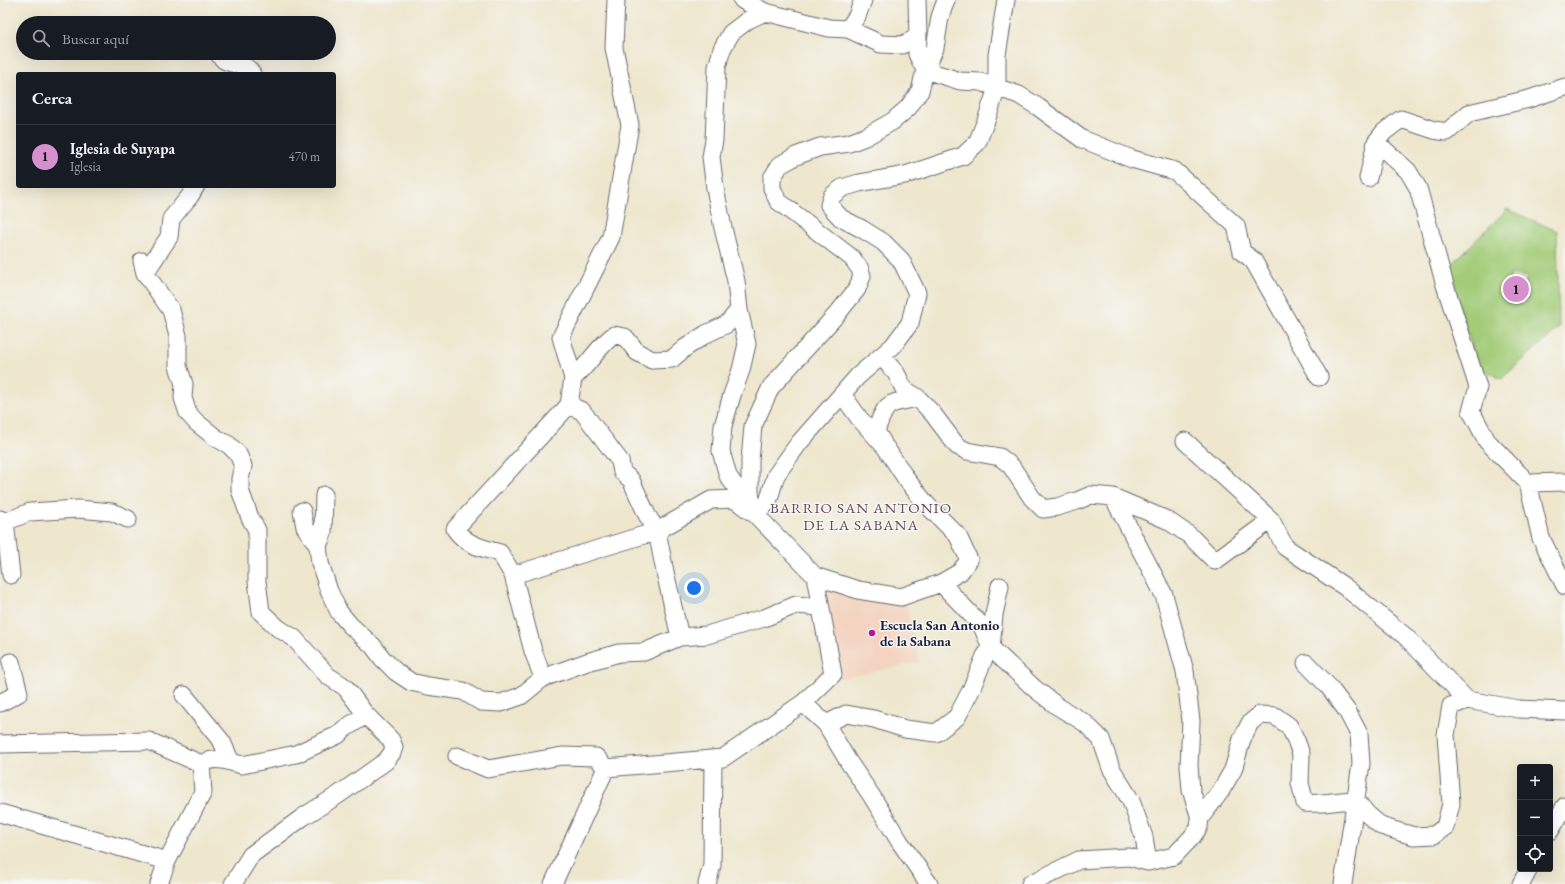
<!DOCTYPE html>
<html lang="es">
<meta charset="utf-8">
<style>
:root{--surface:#171b24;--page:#242831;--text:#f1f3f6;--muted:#9ea1a6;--line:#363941;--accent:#d690ce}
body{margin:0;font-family:"EB Garamond",serif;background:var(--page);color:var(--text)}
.controls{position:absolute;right:12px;bottom:12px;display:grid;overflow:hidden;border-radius:4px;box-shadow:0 4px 16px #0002}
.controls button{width:36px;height:36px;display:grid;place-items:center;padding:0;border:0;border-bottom:1px solid var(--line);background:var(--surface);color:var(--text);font:20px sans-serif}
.you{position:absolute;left:694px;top:588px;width:14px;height:14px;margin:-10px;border:3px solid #fff;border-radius:50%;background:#1a73e8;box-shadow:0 0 0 6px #1a73e833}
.badge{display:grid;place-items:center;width:26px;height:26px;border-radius:50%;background:var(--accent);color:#111;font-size:13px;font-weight:700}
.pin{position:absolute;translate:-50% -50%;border:2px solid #fff;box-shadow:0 1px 4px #0006}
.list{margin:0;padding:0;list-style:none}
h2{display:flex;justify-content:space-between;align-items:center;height:52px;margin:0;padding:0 16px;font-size:17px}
h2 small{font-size:13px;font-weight:400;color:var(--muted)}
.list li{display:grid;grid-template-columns:26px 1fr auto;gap:12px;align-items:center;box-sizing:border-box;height:64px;padding:0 16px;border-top:1px solid var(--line)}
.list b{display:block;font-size:15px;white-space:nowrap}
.list p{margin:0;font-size:13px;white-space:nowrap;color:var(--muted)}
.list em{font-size:13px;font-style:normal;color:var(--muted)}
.icon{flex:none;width:22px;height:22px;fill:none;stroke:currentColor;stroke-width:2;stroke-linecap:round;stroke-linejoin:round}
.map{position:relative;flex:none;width:1565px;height:884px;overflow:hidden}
.search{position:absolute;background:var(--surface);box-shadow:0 4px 16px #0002;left:16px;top:16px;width:320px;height:44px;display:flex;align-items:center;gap:10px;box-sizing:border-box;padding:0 14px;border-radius:22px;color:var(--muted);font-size:15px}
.panel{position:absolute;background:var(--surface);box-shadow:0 4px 16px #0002;left:16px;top:72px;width:320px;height:116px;border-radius:4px}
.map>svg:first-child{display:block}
.built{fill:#f4d3c0}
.green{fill:#a3cc78;stroke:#62775a;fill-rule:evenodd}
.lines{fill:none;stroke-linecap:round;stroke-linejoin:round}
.minor-casing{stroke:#69676e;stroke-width:19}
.minor{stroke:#fff;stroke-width:17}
.poi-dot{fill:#b5179e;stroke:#f6f6f2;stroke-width:1.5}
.labels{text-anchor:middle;stroke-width:3;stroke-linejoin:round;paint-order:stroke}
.poi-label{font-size:14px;font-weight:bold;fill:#22223b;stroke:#f6f6f2;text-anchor:start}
.neighbourhood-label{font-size:15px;letter-spacing:1px;fill:#664d5d;stroke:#f6f6f2}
</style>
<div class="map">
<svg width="1565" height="884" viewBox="0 0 1565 884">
<rect width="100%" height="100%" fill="#f6f6f2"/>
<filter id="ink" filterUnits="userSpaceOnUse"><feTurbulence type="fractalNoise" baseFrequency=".025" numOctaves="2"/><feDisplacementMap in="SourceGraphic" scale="8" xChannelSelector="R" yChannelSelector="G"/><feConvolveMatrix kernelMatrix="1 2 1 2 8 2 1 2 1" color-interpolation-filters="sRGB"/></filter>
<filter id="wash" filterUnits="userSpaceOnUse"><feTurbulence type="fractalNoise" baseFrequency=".012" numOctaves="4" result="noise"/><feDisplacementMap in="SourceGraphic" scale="16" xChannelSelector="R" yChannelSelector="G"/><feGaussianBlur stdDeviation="0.9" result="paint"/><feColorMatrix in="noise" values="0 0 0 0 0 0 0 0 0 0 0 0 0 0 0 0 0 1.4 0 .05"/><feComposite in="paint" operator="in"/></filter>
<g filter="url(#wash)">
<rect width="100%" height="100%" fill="#eee7ce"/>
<path class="built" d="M824 585 906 603 919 662 839 679Z"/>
<path class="green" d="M1507 209 1557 231 1559 328 1501 379 1478 366 1447 269ZM1511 274 1527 277 1520 305 1504 301Z"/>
</g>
<g filter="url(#ink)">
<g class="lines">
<defs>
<path id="minor" d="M616 0 614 48 630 125 611 237 561 337 573 378 569 405 455 529C466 545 482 548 500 553L513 575 657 531 711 500 734 499 750 511
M742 0 765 12
M917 0 918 37 917 54 925 70
M848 29 857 16 863 0
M218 53C219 55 222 58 224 60 234 66 246 62 252 74
M925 70 960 81 981 82 1019 95 1038 107 1082 139 1132 159 1175 171 1236 226 1242 252 1253 260 1319 377
M1376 142 1408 171 1418 188 1445 285 1478 387 1471 411 1487 441 1528 483 1541 538 1565 586
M1368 178 1376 142 1384 132 1401 119 1434 130 1447 132 1469 113 1529 99 1565 87
M142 261 145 273 171 310 178 336V366L184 384 183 398 188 413 196 422 216 438 229 445 238 454 243 466 240 479V490L250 518 257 530V581L261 612 278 628 294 638 328 676 345 687 366 715 391 740 394 747 392 753 386 761 338 795 303 817 251 855 233 884
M145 273 169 237 171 219 190 196 196 186
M881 356 896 373 904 389 918 398 933 414 957 446 967 451 1000 457 1011 466 1032 498 1043 509 1057 507 1077 501 1091 495 1113 497 1167 520 1189 535 1215 561 1271 520
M573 378C589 365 599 345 614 335L625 337 637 352 652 360 672 359 685 348 706 334 727 324 739 310
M569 405 582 411 620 461 622 472 631 480 647 515 657 531 665 572 680 637
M1185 441 1271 520 1285 547 1345 587 1405 636 1467 700 1519 709 1565 711
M883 443 876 431C887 400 887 404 918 398
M1528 483 1565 482
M1113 497 1164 595 1185 671 1191 721 1189 766 1191 790 1200 818
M753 508 750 493V461L753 426 771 387 838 313 857 289 862 276 860 269 852 258 778 201 772 188V178L780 165 796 156 820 147 849 143 865 137 893 121 908 108 920 91 925 70 935 48 940 17 946 0
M302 511 305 527 318 546 320 563 329 591 339 612 350 625 373 646 382 658 396 672 411 682 428 686 463 691 481 702 501 703 521 696 543 678 587 662 619 653 644 652 680 637 707 635 764 618 796 605 820 607
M755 514 768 502 776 475 799 443 858 376 893 346 910 323 917 293 901 260 883 242 862 229 841 218 829 205 832 196 842 188 859 183 905 175 924 169 963 156 977 143 987 118 997 88V55L1006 0
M0 519 5 522 11 575
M5 522 30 512 78 509 112 512 128 519
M318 546 323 533 324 495
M513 575 533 651 543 678
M815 576 858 590 901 597 941 583 960 572 969 560 958 536 926 504 907 480 886 448 859 418 842 394
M941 583 982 626 991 648 1034 688 1057 706 1085 723 1101 739 1111 768 1131 801 1144 837 1148 862
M1306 663 1329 687 1347 711 1359 734 1361 764 1343 884
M184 695 222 742 231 762C220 759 211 758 201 764
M0 703 19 693 11 662
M803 703 826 724 848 761 871 795 900 842 929 884
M826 724 846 714 874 719 905 729 936 733 957 717 971 690 985 656 991 648 994 615 1000 586
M0 744 149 741 201 764 203 792 167 861 159 884
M457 756 488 769 562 756 596 757 606 768
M231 762 242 765 296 754 338 735 344 729 366 715
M0 813 167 861
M1550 831 1565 806
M553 884 606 768 723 758 803 703 833 674 815 576 755 514 728 476 721 451 723 426 732 395 741 370 747 344 739 310 736 281 723 228 715 188 711 157 714 140 717 67 722 49 731 33 748 20 765 12 829 28 848 29 881 44 902 45 918 37
M707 884 712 865 713 759
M1030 884 1079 860 1129 857 1148 862 1174 856 1192 837 1199 827 1200 818 1220 792 1233 770 1242 739 1250 723 1259 715 1275 716 1289 726 1296 740 1301 754 1300 783 1305 803C1322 805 1339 800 1356 800L1367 814 1381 826 1400 832 1414 836 1434 835 1445 827 1451 804 1446 735 1451 706 1467 700
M1521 884 1529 869"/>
</defs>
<use href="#minor" class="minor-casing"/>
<use href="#minor" class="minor"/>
</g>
</g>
<circle class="poi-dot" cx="872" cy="633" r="4"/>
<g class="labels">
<g class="poi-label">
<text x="880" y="630">Escuela San Antonio<tspan x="880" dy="16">de la Sabana</tspan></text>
</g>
<g class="neighbourhood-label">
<text x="861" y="513">BARRIO SAN ANTONIO<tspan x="861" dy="17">DE LA SABANA</tspan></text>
</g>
</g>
</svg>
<div class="controls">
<button>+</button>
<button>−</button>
<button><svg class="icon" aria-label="locate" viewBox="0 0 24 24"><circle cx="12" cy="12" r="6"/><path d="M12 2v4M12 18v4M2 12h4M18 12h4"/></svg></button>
</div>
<div class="you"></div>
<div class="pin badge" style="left:1516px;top:289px">1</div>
<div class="search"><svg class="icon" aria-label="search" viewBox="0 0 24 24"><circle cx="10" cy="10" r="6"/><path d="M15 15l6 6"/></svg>Buscar aquí</div>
<section class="panel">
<h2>Cerca<small></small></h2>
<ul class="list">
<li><span class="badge">1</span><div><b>Iglesia de Suyapa</b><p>Iglesia</p></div><em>470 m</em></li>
</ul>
</section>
</div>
